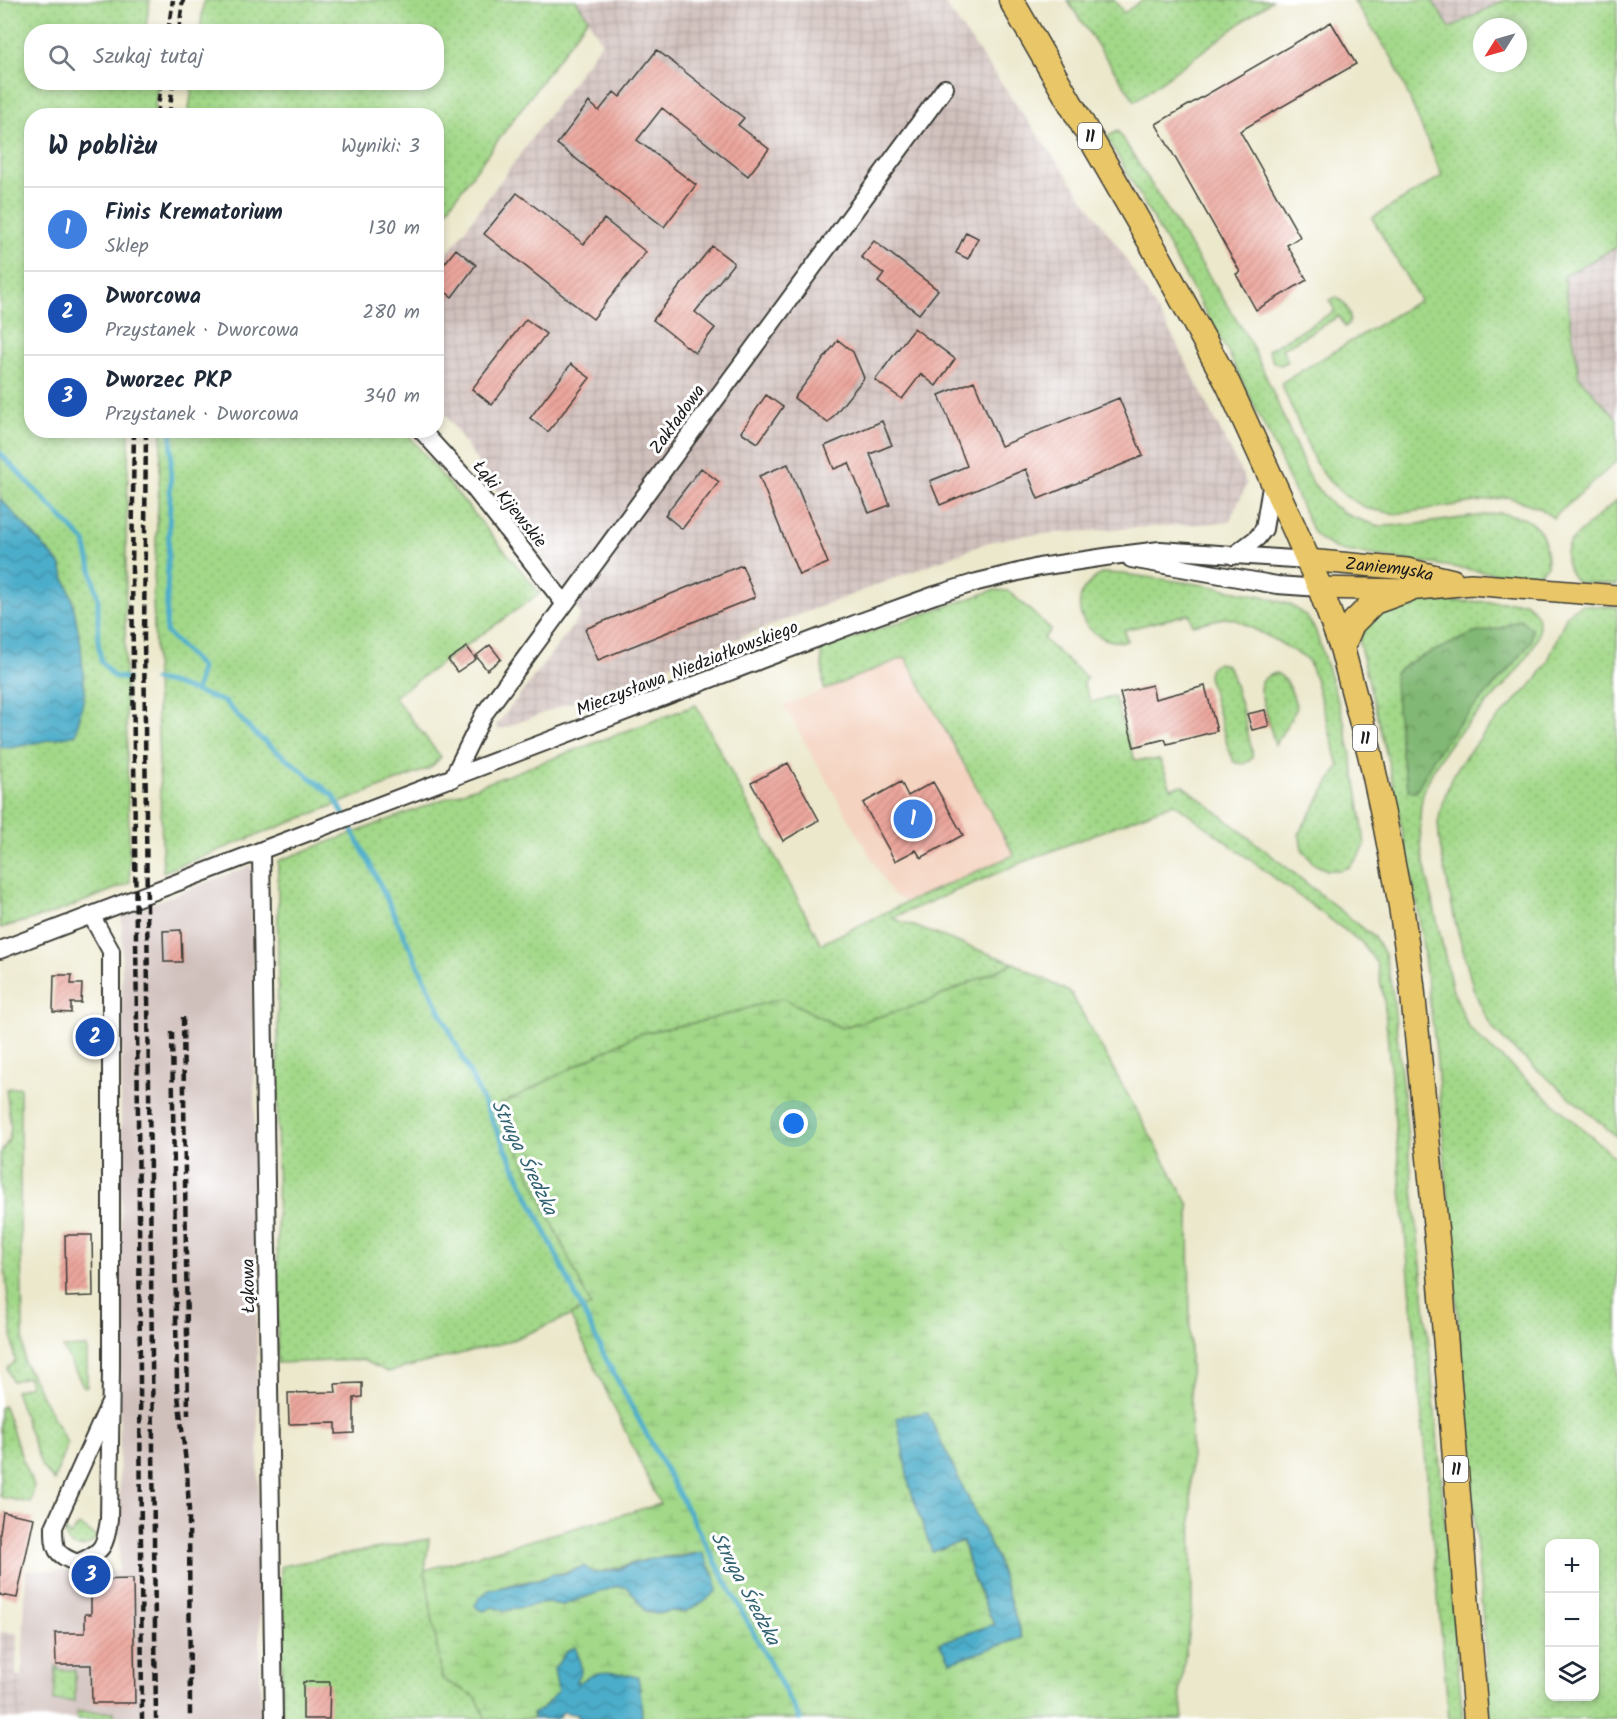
<!DOCTYPE html>
<html lang="pl">
<meta charset="utf-8">
<style>
:root{--surface:#fff;--page:#f2f2f3;--text:#1f2937;--muted:#747a83;--line:#e0e1e3;--accent:#d1495b}
body{margin:0;font-family:Kalam,sans-serif;background:var(--page);color:var(--text)}
.controls{position:absolute;right:18px;bottom:18px;display:grid;overflow:hidden;border-radius:12px;box-shadow:0 3px 9px #0003}
.controls button{width:54px;height:54px;display:grid;place-items:center;padding:0;border:0;border-bottom:2px solid var(--line);background:var(--surface);color:var(--text);font:30px sans-serif}
.compass{position:absolute;left:1473px;top:18px;width:54px;height:54px;border-radius:50%;background:var(--surface);box-shadow:0 3px 9px #0003;rotate:233deg}
.you{position:absolute;left:794px;top:1124px;width:21px;height:21px;margin:-15px;border:4px solid #fff;border-radius:50%;background:#1a73e8;box-shadow:0 0 0 9px #1a73e833}
.badge{display:grid;place-items:center;width:39px;height:39px;border-radius:50%;background:var(--accent);color:#fff;font-size:20px;font-weight:700}
.pin{position:absolute;translate:-50% -50%;border:3px solid #fff;box-shadow:0 2px 6px #0006}
.list{margin:0;padding:0;list-style:none}
h2{display:flex;justify-content:space-between;align-items:center;height:78px;margin:0;padding:0 24px;font-size:26px}
h2 small{font-size:20px;font-weight:400;color:var(--muted)}
.list li{display:grid;grid-template-columns:39px 1fr auto;gap:18px;align-items:center;box-sizing:border-box;height:84px;padding:0 24px;border-top:2px solid var(--line)}
.list b{display:block;font-size:22px;white-space:nowrap}
.list p{margin:0;font-size:20px;white-space:nowrap;color:var(--muted)}
.list em{font-size:20px;font-style:normal;color:var(--muted)}
.icon{flex:none;width:33px;height:33px;fill:none;stroke:currentColor;stroke-width:2;stroke-linecap:round;stroke-linejoin:round}
.map{position:relative;flex:none;width:1617px;height:1719px;overflow:hidden}
.search{position:absolute;background:var(--surface);box-shadow:0 3px 9px #0003;left:24px;top:24px;width:420px;height:66px;display:flex;align-items:center;gap:15px;box-sizing:border-box;padding:0 21px;border-radius:24px;color:var(--muted);font-size:22px}
.panel{position:absolute;background:var(--surface);box-shadow:0 3px 9px #0003;left:24px;top:108px;width:420px;height:330px;border-radius:24px}
.map>svg:first-child{display:block}
.built{fill:#f4d3c0}
.industrial{fill:url(#industrial-grid)}
.railway{fill:#d0c0bc}
.green{fill:url(#green-dots);stroke:#5f7a52;stroke-width:1.5;fill-rule:evenodd}
.forest{fill:url(#forest-crowns);stroke:#4e6a48;stroke-width:1.5}
.wetland{fill:url(#wetland-marsh);stroke:#5f7a52;stroke-width:1.5;fill-rule:evenodd}
.water{fill:url(#water-waves);stroke:#346473;stroke-width:1.5}
.lines{fill:none;stroke-linecap:round;stroke-linejoin:round}
.stream{stroke:#4badca;stroke-width:5}
.building{fill:url(#building-hatch)}
.minor-casing{stroke:#3b3b36;stroke-width:20}
.major-casing{stroke:#3b3b36;stroke-width:24}
.highway-casing{stroke:#3b3b36;stroke-width:27}
.minor{stroke:#fff;stroke-width:16}
.major{stroke:#e9c769;stroke-width:21}
.highway{stroke:#e9c769;stroke-width:24}
.rail{stroke:#1c1c1c;stroke-width:4.5;stroke-dasharray:9 4.5;stroke-linecap:butt}
.labels{text-anchor:middle;stroke-width:6;stroke-linejoin:round;paint-order:stroke}
.shield{fill:#fff;stroke:#606060;stroke-width:1.5}
.shield-label{font-size:16px;font-weight:bold;fill:#1c1c1c}
.street-label{font-size:18px;fill:#1c1c1c;stroke:#fff}
.water-label{font-size:20px;font-style:italic;fill:#346473;stroke:#fff}
</style>
<div class="map">
<svg width="1617" height="1719" viewBox="0 0 1617 1719">
<defs>
<pattern id="industrial-grid" width="8" height="8" patternUnits="userSpaceOnUse" patternTransform="scale(1.5)"><rect width="8" height="8" fill="#d0c0bc"/><path d="M0 4h8M4 0v8" fill="none" stroke="#b2a4a1"/></pattern>
<pattern id="green-dots" width="8" height="8" patternUnits="userSpaceOnUse" patternTransform="scale(1.5)"><rect width="8" height="8" fill="#a2d888"/><path d="M2 2h.1M6 6h.1" fill="none" stroke="#8bb975" stroke-width="1.8" stroke-linecap="round"/></pattern>
<pattern id="forest-crowns" width="20" height="18" patternUnits="userSpaceOnUse" patternTransform="scale(1.5)"><rect width="20" height="18" fill="#81b874"/><path d="M2 6a3 3 0 1 1 6 0M12 15a3 3 0 1 1 6 0" fill="none" stroke="#69955e"/></pattern>
<pattern id="wetland-marsh" width="20" height="14" patternUnits="userSpaceOnUse" patternTransform="scale(1.5)"><rect width="20" height="14" fill="#a2d888"/><path d="M1 5h8M5 5V1M11 12h8M15 12V8" fill="none" stroke="#8bb975"/></pattern>
<pattern id="water-waves" width="16" height="10" patternUnits="userSpaceOnUse" patternTransform="scale(1.5)"><rect width="16" height="10" fill="#4badca"/><path d="M0 5q4-4 8 0t8 0" fill="none" stroke="#3e8ca3"/></pattern>
<pattern id="building-hatch" width="6" height="6" patternUnits="userSpaceOnUse" patternTransform="scale(1.5)"><rect width="6" height="6" fill="#eba69c"/><path d="M-1 1l2-2M0 6l6-6M5 7l2-2" fill="none" stroke="#c98e86"/></pattern>
</defs>
<rect width="100%" height="100%" fill="#fff"/>
<filter id="ink" filterUnits="userSpaceOnUse"><feTurbulence type="fractalNoise" baseFrequency=".0167" numOctaves="2"/><feDisplacementMap in="SourceGraphic" scale="12" xChannelSelector="R" yChannelSelector="G"/><feConvolveMatrix kernelMatrix="1 2 1 2 8 2 1 2 1" color-interpolation-filters="sRGB"/></filter>
<filter id="wash" filterUnits="userSpaceOnUse"><feTurbulence type="fractalNoise" baseFrequency=".008" numOctaves="4" result="noise"/><feDisplacementMap in="SourceGraphic" scale="24" xChannelSelector="R" yChannelSelector="G"/><feGaussianBlur stdDeviation="1.35" result="paint"/><feColorMatrix in="noise" values="0 0 0 0 0 0 0 0 0 0 0 0 0 0 0 0 0 1.4 0 .05"/><feComposite in="paint" operator="in"/></filter>
<g filter="url(#wash)">
<rect width="100%" height="100%" fill="#ece8cc"/>
<path class="built" d="M905 657 1015 855 907 902 892 894 784 706Z"/>
<path class="industrial" d="M576 0H942L1121 251 1175 340 1247 484 1229 522 1025 535 989 542 499 730 496 726 581 615 437 402V268L602 42Z
M1432 0H1504L1450 29Z
M1617 247V419L1579 377 1564 275Z
M0 1632 17 1633 16 1676H22L29 1719H0Z"/>
<path class="railway" d="M252 865 261 1719H29L22 1676 26 1570 119 1571 122 915Z"/>
<path class="green" d="M0 0H150L145 31 32 32V82L158 83 154 115 32 116V430L129 431 126 543 125 661 130 883 52 914 0 928Z
M204 0H576L588 18 437 223 436 116 188 115 193 83 436 82V32L200 31Z
M1067 0H1114L1124 13 1142 0H1272L1135 101Z
M1353 0H1432L1450 28 1504 0H1617V247L1564 276 1579 377 1617 419V461L1553 518 1540 508 1508 497 1397 514 1368 509 1345 496 1328 480 1315 462 1281 383 1420 300 1372 218 1442 176 1393 59ZM1482 27H1518V63H1482Z
M1118 131 1249 340 1268 381 1311 481 1332 505 1352 517 1379 526 1410 525 1499 513C1535 517 1547 528 1547 566L1538 574 1527 578 1338 550 1321 540 1313 532 1277 452 1229 354 1107 137Z
M1336 297C1346 303 1356 319 1345 327L1339 316 1282 349 1288 361 1281 365 1274 363 1268 350 1335 311 1329 300Z
M162 431H405L540 593 394 697 441 757 430 768 163 872 153 598Z
M1617 500V585L1577 582C1568 572 1563 559 1568 546 1571 538 1608 508 1617 500Z
M1102 573 1124 574 1204 585 1262 596 1291 605 1306 616 1315 629 1344 721 1357 787 1365 845 1360 855 1349 867 1339 870H1327L1314 864 1302 849 1299 833 1339 766 1315 678 1308 660 1279 642 1235 619 1223 618 1193 625 1189 614 1124 630 1127 641C1097 646 1068 617 1084 589 1089 582 1095 578 1102 573Z
M994 590 1008 591 1051 629 1043 639 1087 678 1083 682 1091 702 1114 696 1135 760H1160L1171 788 1183 785 1374 937 1385 954 1393 995 1426 1314 1463 1719H1449L1384 999 1377 964 1362 943 1174 803 1021 863 892 918 1014 963 922 1004 841 1028 783 998 704 1021 638 1034 498 1106 592 1307 507 1342 388 1372 362 1360 277 1363 278 861 696 705 821 944 907 902 1014 855 905 657 824 690 821 649Z
M1408 601 1525 602C1533 609 1540 617 1539 629 1538 659 1472 717 1452 741 1443 753 1434 767 1428 781 1417 803 1420 830 1422 854L1452 988 1468 1026 1480 1039 1617 1159V1719H1491L1436 1051 1418 909 1389 765 1359 642C1367 610 1381 610 1408 601ZM1550 1544H1594V1696H1550Z
M1581 605 1617 607V1137L1513 1049 1494 1030 1485 1015 1474 991 1455 921 1440 846 1438 823 1442 804 1450 782 1459 765 1486 731 1536 680 1547 663 1566 617 1572 610Z
M1217 663 1226 665 1231 672 1242 709 1252 751V758C1246 764 1242 765 1234 762L1228 747 1208 676C1209 669 1210 666 1217 663Z
M1276 673C1290 680 1292 694 1297 708L1275 745 1260 690 1261 682 1268 676Z
M20 1087V1220L24 1362 67 1443 54 1481 42 1467 15 1391 30 1386 28 1377 12 1381 7 1368 15 1362 0 1226V1154L9 1140 11 1127 6 1089Z
M87 1347V1387H84L63 1348Z
M4 1406 27 1472 34 1485 31 1503 0 1497V1408Z
M79 1525 97 1537C85 1553 65 1550 64 1529L70 1536Z
M429 1539 425 1571 486 1719H282L281 1566Z
M56 1665H58V1670H75V1701H54Z
M77 1712H114V1719H77Z"/>
<path class="forest" d="M1520 619 1532 629 1531 641 1514 664 1457 726 1434 757 1416 792 1409 791 1402 762 1394 673 1416 659 1474 633 1501 628Z"/>
<path class="wetland" d="M1014 963 1071 993 1189 1205 1192 1608 1180 1691 1183 1719H642L641 1698 638 1677 598 1673 586 1680 576 1683 577 1678 558 1691 542 1709 532 1714 534 1719H486L476 1697 442 1679 425 1570 660 1504 570 1315 591 1306 498 1106 638 1034 704 1021 783 998 841 1028 922 1004ZM927 1412 996 1557 1022 1638 951 1661 940 1643 994 1625 971 1573ZM694 1553 685 1612 669 1611 657 1614 645 1611 635 1596 627 1587H614L563 1605 550 1603 538 1604 504 1611 493 1607 489 1590C521 1581 553 1578 584 1566L593 1573C614 1570 634 1561 655 1558 669 1556 680 1557 694 1553Z"/>
<path class="water" d="M0 498 60 564 72 598 81 645 85 692 76 734 12 748 0 747Z
M927 1412 996 1557 1022 1638 951 1662 939 1643 994 1624 971 1573 963 1541 932 1552 909 1485 897 1417Z
M702 1552 716 1580 717 1591 700 1604 685 1612 669 1611 657 1614 645 1611 635 1596 627 1587H614L563 1605 550 1603 538 1604 504 1611 493 1607 484 1611 478 1609 475 1605 480 1597 489 1590 541 1579 553 1574H563L584 1566 593 1573 611 1571 635 1563 656 1558 681 1557Z
M575 1647 580 1660 581 1673 577 1678 576 1683C584 1681 592 1674 599 1673 611 1670 626 1675 638 1677L641 1698 642 1719H578V1715L563 1712 557 1719H534L532 1714 542 1709 558 1691 554 1669 566 1652Z"/>
<g class="lines">
<path class="stream" d="M172 430 166 632 201 667 196 692
M0 453 85 542 98 599V641L101 661 113 676 127 679
M154 680 171 683 225 702 254 733 334 796 371 866 605 1357 800 1719"/>
</g>
<g id="blocks">
<path class="building" d="M1331 22 1356 64 1240 131 1300 237 1287 245 1307 280 1256 310 1236 274 1240 272 1156 124Z
M657 50 744 118 738 125 769 149 748 176 662 108 637 140 696 185 664 227 557 144 589 102 599 111 614 92 620 97Z
M517 193 584 244 604 219 646 252 593 319 484 234Z
M966 232 978 238 968 259 956 253Z
M874 241 938 290 919 314 878 282 884 274 861 257Z
M712 246 734 263 695 312 715 328 695 353 653 320Z
M456 249 476 265 452 297 436 285V274Z
M526 319 546 334 492 405 472 389Z
M914 328 955 359 936 386 921 374 902 399 875 380Z
M838 340 853 352 864 378 828 423 794 398Z
M571 364 590 378 548 432 530 418Z
M974 381 1001 446 1119 398 1143 456 1038 499 1026 469 940 505 930 481 967 466 939 395Z
M766 395 783 407 758 443 741 432Z
M882 421 892 445 870 454 890 505 869 513 849 463 834 469 825 446Z
M788 464 828 563 799 575 759 476Z
M701 468 719 482 682 529 665 515Z
M742 565 755 597 598 660 585 629Z
M490 645 501 659 487 670 476 656Z
M467 647 476 659 457 672 448 660Z
M1152 685 1155 699 1205 686 1217 731 1167 744 1165 739 1134 747 1120 693Z
M1265 710 1269 726 1252 730 1247 714Z
M788 763 819 820 783 841 751 783Z
M901 782 908 796 933 782 963 835 921 858 916 850 895 861 863 803Z
M181 930 182 962H164L163 931Z
M54 975H72L71 984H82L81 1003H71V1013L53 1012Z
M65 1235H92L93 1296 66 1297Z
M362 1383V1397L354 1398V1433L336 1434V1423L289 1424 288 1393 336 1392 335 1384Z
M3 1512 34 1518 17 1598 0 1595V1532Z
M133 1579 135 1703H92L91 1665H56L55 1633H85V1614H91V1580Z
M303 1682H330L329 1719H303Z"/>
</g>
</g>
<g filter="url(#ink)">
<use href="#blocks" fill-opacity="0" stroke="#3b3b36" stroke-width="1.5"/>
<g class="lines">
<defs>
<path id="minor" d="M421 430 473 487 565 604
M1233 556 1257 538 1264 529 1272 481
M1131 559 1277 585 1320 588
M452 779 484 714 945 88
M261 852 274 1719
M91 915 111 951V1369L109 1520C105 1547 103 1552 77 1563 55 1554 54 1550 54 1527L109 1405
M0 950 860 622 935 595 977 582 1039 567 1112 556 1160 550 1308 560"/>
<g id="major">
<path id="s1" d="M1308 560 1407 569 1453 580"/>
<path d="M1320 588 1407 590 1471 584 1617 596"/>
</g>
<path id="highway" d="M1011 0 1160 259 1228 384 1294 528 1320 588 1342 648 1370 754 1386 828 1401 906 1412 984 1439 1260 1476 1719
M1342 648 1352 624 1374 602 1407 590"/>
</defs>
<use href="#minor" class="minor-casing"/>
<use href="#major" class="major-casing"/>
<use href="#highway" class="highway-casing"/>
<use href="#minor" class="minor"/>
<use href="#major" class="major"/>
<use href="#highway" class="highway"/>
<path class="rail" d="M168 32 173 0
M179 32 183 0
M157 116 161 82
M169 116 173 82
M134 430 132 569 139 1211 142 1719
M146 430 144 636 156 1719
M183 1017 188 1415
M172 1032 177 1387 187 1471 189 1511 190 1719"/>
</g>
</g>
<g class="labels">
<g class="shield">
<rect x="1078" y="123" width="24" height="26" rx="4.5"/>
<rect x="1353" y="725" width="24" height="26" rx="4.5"/>
<rect x="1444" y="1456" width="24" height="26" rx="4.5"/>
</g>
<g class="shield-label">
<text x="1090" y="142">11</text>
<text x="1365" y="744">11</text>
<text x="1456" y="1475">11</text>
</g>
<g class="street-label">
<text transform="translate(677 419) rotate(-54)" y="6">Zakładowa</text>
<text transform="translate(510 504) rotate(51)" y="6">Łąki Kijewskie</text>
<text dy="6" stroke="none"><textPath href="#s1" startOffset="82">Zaniemyska</textPath></text>
<text transform="translate(687 668) rotate(-21)" y="6">Mieczysława Niedziałkowskiego</text>
<text transform="translate(248 1286) rotate(-91)" y="6">Łąkowa</text>
</g>
<g class="water-label">
<text transform="translate(525 1157) rotate(64)" y="7">Struga Średzka</text>
<text transform="translate(746 1588) rotate(62)" y="7">Struga Średzka</text>
</g>
</g>
</svg>
<div class="controls">
<button>+</button>
<button>−</button>
<button><svg class="icon" aria-label="layers" viewBox="0 0 24 24"><path d="M12 4l9 5-9 5-9-5zM3 14l9 5 9-5"/></svg></button>
</div>
<svg class="compass" viewBox="-18 -18 36 36"><path d="M0-13l5 13h-10z" fill="#e53935"/><path d="M0 13l5-13h-10z" fill="#747a83"/></svg>
<div class="you"></div>
<div class="pin badge" style="left:913px;top:819px;background:#3f7fe0">1</div>
<div class="pin badge" style="left:95px;top:1037px;background:#1a4fb4">2</div>
<div class="pin badge" style="left:91px;top:1575px;background:#1a4fb4">3</div>
<div class="search"><svg class="icon" aria-label="search" viewBox="0 0 24 24"><circle cx="10" cy="10" r="6"/><path d="M15 15l6 6"/></svg>Szukaj tutaj</div>
<section class="panel">
<h2>W pobliżu<small>Wyniki: 3</small></h2>
<ul class="list">
<li><span class="badge" style="background:#3f7fe0">1</span><div><b>Finis Krematorium</b><p>Sklep</p></div><em>130 m</em></li>
<li><span class="badge" style="background:#1a4fb4">2</span><div><b>Dworcowa</b><p>Przystanek · Dworcowa</p></div><em>280 m</em></li>
<li><span class="badge" style="background:#1a4fb4">3</span><div><b>Dworzec PKP</b><p>Przystanek · Dworcowa</p></div><em>340 m</em></li>
</ul>
</section>
</div>
